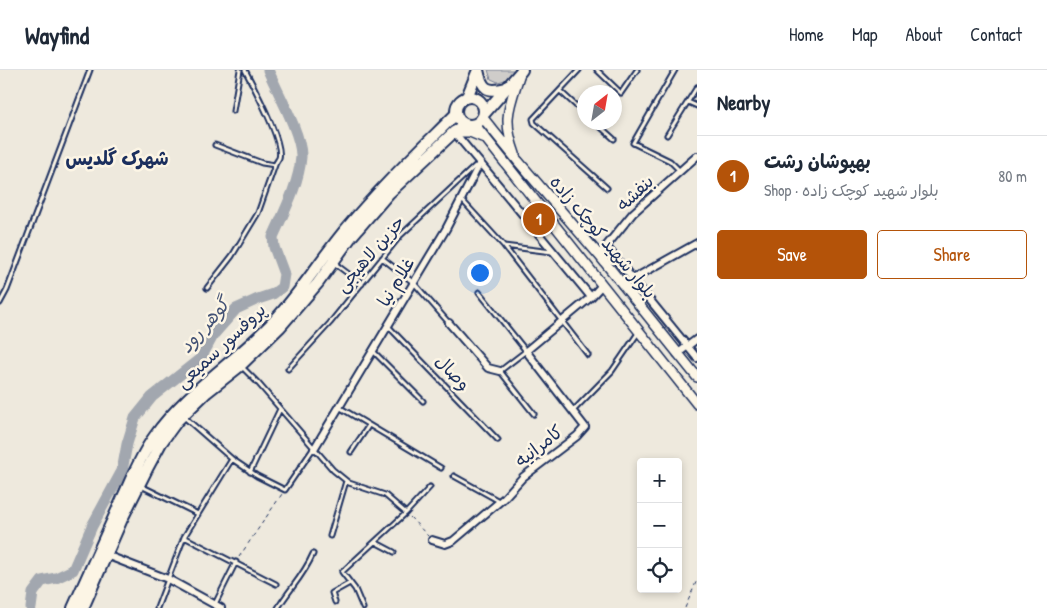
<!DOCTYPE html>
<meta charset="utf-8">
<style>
:root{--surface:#fff;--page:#f2f2f3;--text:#1f2937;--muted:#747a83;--line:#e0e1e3;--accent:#b45309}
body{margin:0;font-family:"Patrick Hand","Playpen Sans Arabic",sans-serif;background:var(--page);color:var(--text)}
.controls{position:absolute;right:15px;bottom:15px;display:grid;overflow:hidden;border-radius:5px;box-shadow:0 2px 8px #0003}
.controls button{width:45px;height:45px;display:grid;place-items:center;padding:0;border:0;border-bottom:1px solid var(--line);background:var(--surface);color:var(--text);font:25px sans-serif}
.compass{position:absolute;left:577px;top:15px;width:45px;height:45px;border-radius:50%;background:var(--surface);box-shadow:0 2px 8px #0003;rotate:31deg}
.you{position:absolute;left:479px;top:202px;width:18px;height:18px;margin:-12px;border:4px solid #fff;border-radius:50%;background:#1a73e8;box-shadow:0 0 0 8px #1a73e833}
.badge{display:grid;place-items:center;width:32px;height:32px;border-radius:50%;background:var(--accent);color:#fff;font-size:16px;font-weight:700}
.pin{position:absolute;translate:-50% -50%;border:2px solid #fff;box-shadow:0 1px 5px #0006}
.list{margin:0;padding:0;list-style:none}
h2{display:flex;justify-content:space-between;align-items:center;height:65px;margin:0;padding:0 20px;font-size:21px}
h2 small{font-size:16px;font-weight:400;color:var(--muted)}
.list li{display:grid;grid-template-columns:32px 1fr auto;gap:15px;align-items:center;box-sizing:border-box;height:80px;padding:0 20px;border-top:1px solid var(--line)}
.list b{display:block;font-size:19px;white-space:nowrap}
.list p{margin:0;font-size:16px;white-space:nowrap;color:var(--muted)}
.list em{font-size:16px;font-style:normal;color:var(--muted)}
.actions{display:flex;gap:10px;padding:15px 20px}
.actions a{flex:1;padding:11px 0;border:1px solid var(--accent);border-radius:5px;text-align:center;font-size:18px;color:var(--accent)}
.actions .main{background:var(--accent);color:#fff}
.icon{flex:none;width:28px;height:28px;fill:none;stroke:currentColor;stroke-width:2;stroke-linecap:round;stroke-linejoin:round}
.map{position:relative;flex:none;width:697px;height:538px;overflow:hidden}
header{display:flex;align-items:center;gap:30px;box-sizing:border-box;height:70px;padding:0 25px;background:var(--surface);border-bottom:1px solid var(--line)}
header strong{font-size:24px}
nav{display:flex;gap:28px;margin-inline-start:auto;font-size:18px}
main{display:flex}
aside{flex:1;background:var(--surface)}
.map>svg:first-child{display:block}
.green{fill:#cfcdca;stroke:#757e94}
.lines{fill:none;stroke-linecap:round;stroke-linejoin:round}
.river{stroke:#a2a7af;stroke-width:11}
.lane-casing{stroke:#1b2f5e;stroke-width:7}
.street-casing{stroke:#1b2f5e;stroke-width:10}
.secondary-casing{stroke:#1b2f5e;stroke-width:12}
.primary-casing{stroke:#1b2f5e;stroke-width:14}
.path{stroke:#1b2f5e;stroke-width:1;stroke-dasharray:4 4;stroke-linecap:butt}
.lane{stroke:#fcf5e5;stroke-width:3}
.street{stroke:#fcf5e5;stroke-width:6}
.secondary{stroke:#fcf5e5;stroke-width:9}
.primary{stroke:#fcf5e5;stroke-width:10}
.labels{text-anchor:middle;stroke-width:5;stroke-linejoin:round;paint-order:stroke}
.street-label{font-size:18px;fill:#1b2f5e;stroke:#fcf5e5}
.neighbourhood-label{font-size:19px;font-weight:bold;fill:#1b2f5e;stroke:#fcf5e5}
.water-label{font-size:19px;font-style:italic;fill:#445376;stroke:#fcf5e5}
</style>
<header>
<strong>Wayfind</strong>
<nav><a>Home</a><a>Map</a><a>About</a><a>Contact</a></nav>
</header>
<main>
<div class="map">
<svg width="697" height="538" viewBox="0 0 697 538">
<rect width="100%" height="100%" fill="#eee9dd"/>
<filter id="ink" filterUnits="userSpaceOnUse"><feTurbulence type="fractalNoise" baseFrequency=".02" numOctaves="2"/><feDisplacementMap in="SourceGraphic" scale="10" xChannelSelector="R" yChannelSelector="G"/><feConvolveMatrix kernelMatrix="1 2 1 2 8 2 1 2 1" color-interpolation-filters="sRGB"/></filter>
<g filter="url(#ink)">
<path class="green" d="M488 0H514L505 10 498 12 491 9Z"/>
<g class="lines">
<path class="river" d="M31 538 33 523 42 511 56 508 73 500 92 456 122 401 127 374 135 348 152 327 201 288 214 264 236 239 258 229 273 224 282 217 284 204 274 177 273 167C284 142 299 114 301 87 302 65 277 21 268 0"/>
<defs>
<path id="lane" d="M579 0 533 49 534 53 607 118
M597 0 621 23 637 0
M675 0 633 73 670 91 680 101
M560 21 584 43
M688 32 697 36
M233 41 240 0
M595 52 614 69
M667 65 697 17
M215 75 262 93 275 95C276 92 278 90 279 88 284 73 253 15 245 0
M462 130 504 176 552 182
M504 176 588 285
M382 188 414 213 449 253
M334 193 362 214
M207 218 232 186 258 143 275 95
M479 222 526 281 500 301 534 344
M0 233 7 220 90 0
M388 256 498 370
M373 281 423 331
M243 298 258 313 333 400 349 413 385 425 406 443
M288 299 330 253 400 166 475 96
M339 337 441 398
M573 341 612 301 638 263
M183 346 232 389 257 406 285 420 313 379
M351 382 369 355
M250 402 280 339
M454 406 499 431
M141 416 198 444
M330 466 346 411
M184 467 276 514
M375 472 394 482
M335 532 332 523 350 513
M215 534 236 492
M157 538 184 467 232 389
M278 538C290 518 303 507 313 484
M363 538 355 519 342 502 406 443 430 417"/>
<path id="street" d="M480 93 591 227
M606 176 697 288
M599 185 633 143 697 86
M622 215 697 173
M449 253 488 298 500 301
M677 284 697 269
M314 379 446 159 480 93 454 62
M432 470 445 474 453 471 504 428 523 407 577 366 585 357 526 281 591 227 602 215
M106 485 168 509 221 538"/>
<path id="secondary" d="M483 48 518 91 599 185 697 307
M475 55 697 334
M454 62H470L482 67
M515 84C502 48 509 38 520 3"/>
<path id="primary" d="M478 0C482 19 487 23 506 18
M456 41a14 14 0 1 1 28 0a14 14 0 1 1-28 0Z
M467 27 478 0
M485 43 522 0
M73 538C90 501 106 464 123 427 132 407 141 385 154 367 186 321 236 292 274 251 300 223 321 189 346 159 380 118 418 82 456 44
M83 538 122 449 147 399 161 373 177 351 207 322 240 296 280 257 318 213 351 167 389 123 454 62 467 55"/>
</defs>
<use href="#lane" class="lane-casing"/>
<use href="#street" class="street-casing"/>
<use href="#secondary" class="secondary-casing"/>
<use href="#primary" class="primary-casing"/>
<path class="path" d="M410 447 428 466
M239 487 282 424
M685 538 697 510"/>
<use href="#lane" class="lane"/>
<use href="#street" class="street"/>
<use href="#secondary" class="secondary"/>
<use href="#primary" class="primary"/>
</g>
</g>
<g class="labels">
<g class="street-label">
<text transform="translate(635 123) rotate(-43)" y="6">بنفشه</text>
<text transform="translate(603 167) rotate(50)" y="6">بلوار شهید کوچک زاده</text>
<text transform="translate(370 184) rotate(-49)" y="6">حزین لاهیجی</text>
<text transform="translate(396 212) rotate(-59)" y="6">غلام نیا</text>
<text transform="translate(221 276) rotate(-43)" y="6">پروفسور سمیعی</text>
<text transform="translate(453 303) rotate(46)" y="6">وصال</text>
<text transform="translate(539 376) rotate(-38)" y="6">کامرانیه</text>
</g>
<g class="neighbourhood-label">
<text x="117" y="95">شهرک گلدیس</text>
</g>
<g class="water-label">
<text transform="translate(204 255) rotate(-49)" y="7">گوهر رود</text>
</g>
</g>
</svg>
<div class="controls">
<button>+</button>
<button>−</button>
<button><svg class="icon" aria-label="locate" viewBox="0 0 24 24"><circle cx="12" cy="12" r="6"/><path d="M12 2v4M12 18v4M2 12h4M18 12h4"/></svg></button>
</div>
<svg class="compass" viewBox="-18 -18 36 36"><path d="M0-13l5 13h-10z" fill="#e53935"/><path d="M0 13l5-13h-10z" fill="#747a83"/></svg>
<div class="you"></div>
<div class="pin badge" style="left:539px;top:149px">1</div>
</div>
<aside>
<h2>Nearby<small></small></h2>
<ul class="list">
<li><span class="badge">1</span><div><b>بهپوشان رشت</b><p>Shop · بلوار شهید کوچک زاده</p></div><em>80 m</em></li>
</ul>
<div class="actions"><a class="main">Save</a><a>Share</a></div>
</aside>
</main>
